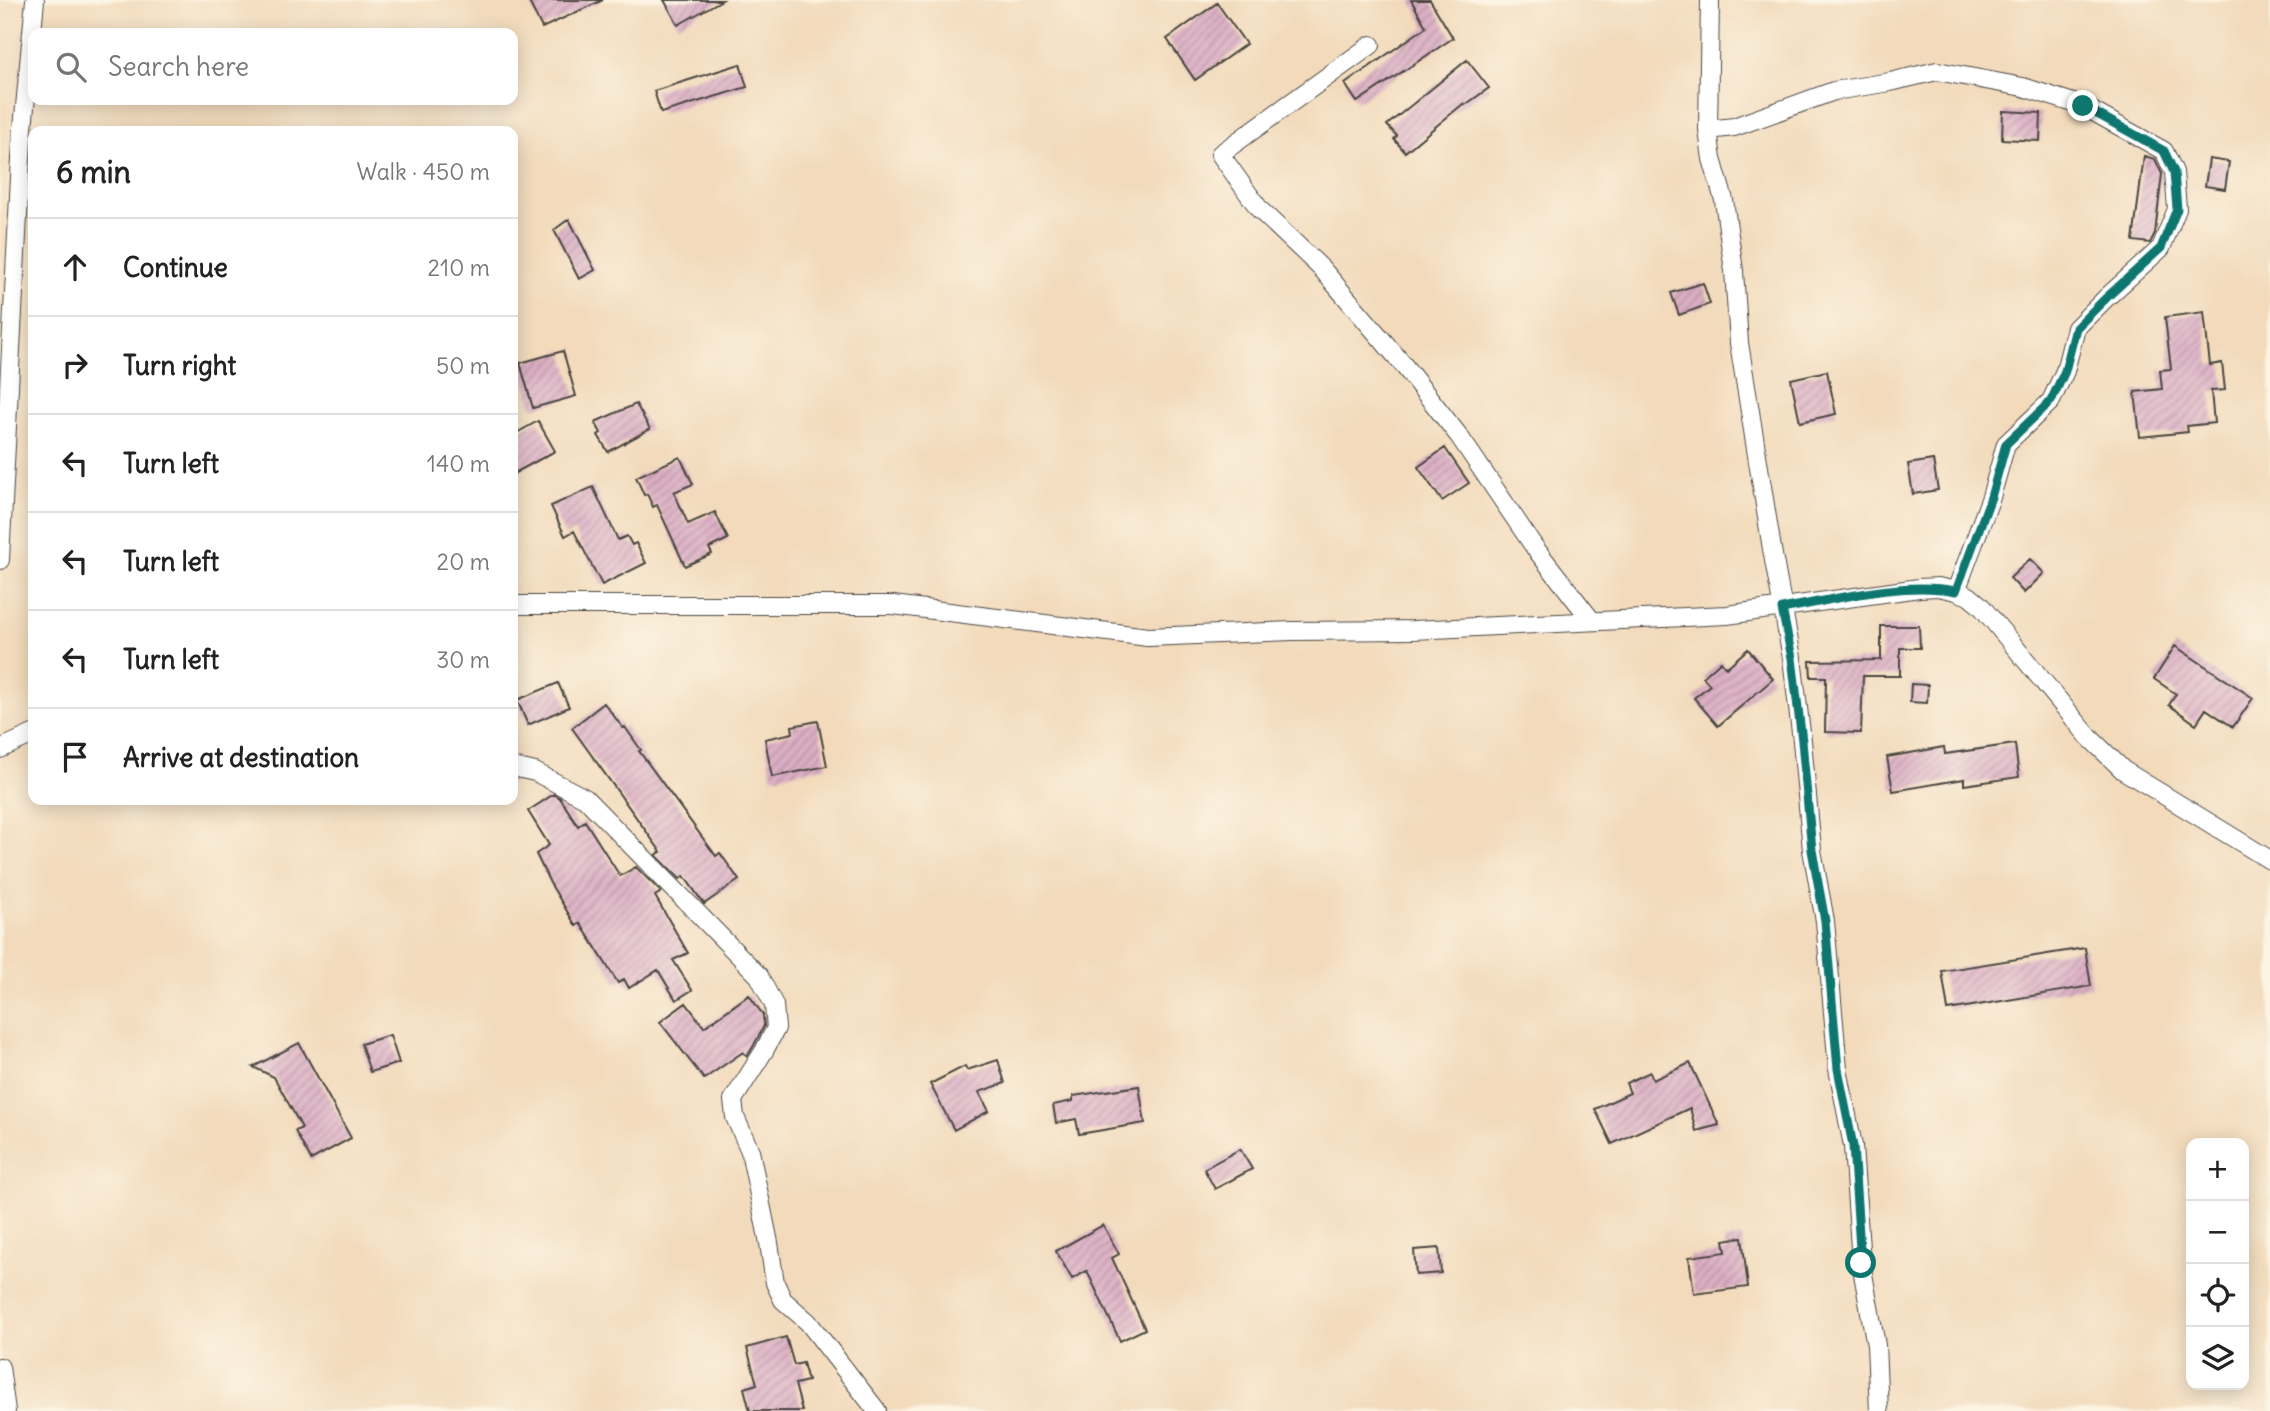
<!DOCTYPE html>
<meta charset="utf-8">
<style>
:root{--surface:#fff;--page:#f2f2f2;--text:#222;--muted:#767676;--line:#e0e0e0}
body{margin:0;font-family:Delius,sans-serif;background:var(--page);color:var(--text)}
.controls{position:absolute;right:21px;bottom:21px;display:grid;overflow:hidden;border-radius:14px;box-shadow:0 4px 18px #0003}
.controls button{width:63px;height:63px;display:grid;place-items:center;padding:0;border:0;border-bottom:2px solid var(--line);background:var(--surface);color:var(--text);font:35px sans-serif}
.stop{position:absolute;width:21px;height:21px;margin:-16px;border:5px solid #0f766e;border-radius:50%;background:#fff}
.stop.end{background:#0f766e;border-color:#fff;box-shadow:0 2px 7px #0008}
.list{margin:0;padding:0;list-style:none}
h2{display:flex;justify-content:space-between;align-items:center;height:91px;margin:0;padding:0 28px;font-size:30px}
h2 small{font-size:23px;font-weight:400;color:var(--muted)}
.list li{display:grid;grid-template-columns:46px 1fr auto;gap:21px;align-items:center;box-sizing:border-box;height:98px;padding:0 28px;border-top:2px solid var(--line)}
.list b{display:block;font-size:26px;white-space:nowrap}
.list em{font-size:23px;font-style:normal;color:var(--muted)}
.icon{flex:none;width:38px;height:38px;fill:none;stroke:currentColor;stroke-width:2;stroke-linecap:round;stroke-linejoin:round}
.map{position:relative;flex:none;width:2270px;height:1411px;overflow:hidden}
.search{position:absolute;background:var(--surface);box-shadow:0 4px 18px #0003;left:28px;top:28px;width:490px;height:77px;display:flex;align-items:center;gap:18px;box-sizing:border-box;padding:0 24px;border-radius:14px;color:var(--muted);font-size:26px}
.panel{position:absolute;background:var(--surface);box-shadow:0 4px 18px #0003;left:28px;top:126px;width:490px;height:679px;border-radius:14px}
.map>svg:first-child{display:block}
.building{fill:url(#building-hatch)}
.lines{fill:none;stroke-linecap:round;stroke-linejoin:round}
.street-casing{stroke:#494541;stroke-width:20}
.street{stroke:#fff;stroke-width:18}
.route{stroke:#0f766e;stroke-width:9}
</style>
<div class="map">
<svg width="2270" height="1411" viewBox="0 0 2270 1411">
<defs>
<pattern id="building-hatch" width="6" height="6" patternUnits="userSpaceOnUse" patternTransform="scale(1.75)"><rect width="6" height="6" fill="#dcafc5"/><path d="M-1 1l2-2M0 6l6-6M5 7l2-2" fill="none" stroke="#b38fa0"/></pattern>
</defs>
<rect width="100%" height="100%" fill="#fcf5e5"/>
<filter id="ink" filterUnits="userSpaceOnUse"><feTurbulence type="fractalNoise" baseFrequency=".0143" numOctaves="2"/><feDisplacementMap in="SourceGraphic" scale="14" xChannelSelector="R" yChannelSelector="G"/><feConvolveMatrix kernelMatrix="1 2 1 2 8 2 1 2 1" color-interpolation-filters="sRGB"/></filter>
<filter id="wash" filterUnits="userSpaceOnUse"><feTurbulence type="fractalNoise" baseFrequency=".00686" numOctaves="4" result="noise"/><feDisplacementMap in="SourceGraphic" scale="28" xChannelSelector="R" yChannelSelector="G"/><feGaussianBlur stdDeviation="1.57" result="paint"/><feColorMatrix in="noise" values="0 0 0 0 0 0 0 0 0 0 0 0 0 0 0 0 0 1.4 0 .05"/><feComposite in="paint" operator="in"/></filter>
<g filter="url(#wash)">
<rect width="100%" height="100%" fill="#f2dabb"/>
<g id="blocks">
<path class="building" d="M528 0H603L542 28Z
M664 0H722L678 25Z
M1411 0H1430L1453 38 1357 102 1345 84 1426 27Z
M1217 3 1246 44 1195 80 1167 39Z
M1467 60 1489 88 1465 105 1464 103 1405 152 1394 139 1397 136 1387 125Z
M740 64 747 87 661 113 654 91Z
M2003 111 2041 113 2040 141 2002 139Z
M2144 156 2155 159 2162 174 2155 233 2150 243 2133 241Z
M2209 159 2229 162 2225 189 2205 186Z
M569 219 595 270 579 279 554 230Z
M1703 283 1710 304 1679 315 1671 293Z
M2204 312 2210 365 2222 363 2225 390 2211 391 2214 423 2187 426 2188 432 2140 437 2135 392 2162 389 2160 370 2171 369 2165 317Z
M563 351 576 396 533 408 520 363Z
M1827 371 1836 414 1800 422 1791 379Z
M636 404 650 429 608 452 598 435 601 433 595 422Z
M538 421 555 451 513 474V435Z
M1445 448 1469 483 1442 501 1418 467Z
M680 457 693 484 674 492 688 524 715 512 728 539 709 548 712 554 685 566 657 505 653 507 647 494 644 495 636 477Z
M1933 460 1938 490 1913 494 1908 464Z
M593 487 618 540 627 536 632 545 636 543 646 563 602 585 574 531 565 536 551 506Z
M2030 559 2044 573 2024 593 2010 578Z
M1881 626H1919L1920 648H1900V676H1863L1861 733 1825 732 1826 677H1811L1810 661 1881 660Z
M2175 646 2253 698 2233 727 2206 709 2196 724 2169 705 2176 694 2154 679Z
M1748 649 1773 679 1718 726 1694 698 1710 685 1703 677 1721 661 1726 668Z
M558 683 569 707 528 725 517 700Z
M1911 684 1928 685 1927 703 1910 702Z
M604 703 623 728 625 727 641 750 639 751 716 856 720 853 739 880 704 904 684 876 680 879 656 855 661 852 572 728Z
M818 721 827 766 772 777 765 739 793 733 792 726Z
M2015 744 2019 777 1964 785V779L1893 791 1887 757 1944 747 1945 754Z
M554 794 560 798 578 826 585 821 620 876 636 867 661 892 655 896 688 953 673 960 692 990 676 1000 658 970 629 988 624 979 618 983 580 923 576 926 550 883 536 854 549 845 528 811Z
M2085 948 2091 986 1948 1010 1942 971Z
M749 995 763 1015 764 1026 754 1045 747 1057 743 1052 704 1079 660 1022 686 1003 704 1027Z
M390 1035 399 1063 370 1072 361 1044Z
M299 1043 351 1138 311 1160 295 1131 302 1128 274 1077 253 1067Z
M998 1060 1005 1083 979 1092 989 1111 954 1130 930 1084 965 1066 967 1070Z
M1690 1063 1719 1125 1696 1131 1690 1108 1612 1144 1595 1109 1630 1093 1626 1083 1650 1072 1653 1080Z
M1139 1086 1145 1123 1079 1134 1076 1119 1056 1123 1053 1105 1073 1101V1096Z
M1240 1149 1252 1169 1215 1189 1204 1169Z
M1103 1225 1119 1254 1112 1258 1145 1329 1120 1341 1087 1271 1072 1279 1056 1251Z
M1742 1237 1748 1287 1694 1294 1689 1257 1726 1252 1724 1240Z
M1439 1248 1441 1273 1416 1275 1414 1250Z
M786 1337 794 1365 803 1363 808 1381 795 1384 802 1411H750L744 1388 757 1384 747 1348Z"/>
</g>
</g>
<g filter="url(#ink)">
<use href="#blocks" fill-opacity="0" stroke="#494541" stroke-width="2"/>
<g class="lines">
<defs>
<path id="street" d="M1710 0 1708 130 1712 159 1724 200 1734 271 1739 343 1773 555 1792 658 1802 741 1812 850 1825 921 1838 1069 1853 1146 1861 1263 1876 1345 1879 1411
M1371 45 1220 154 1260 210 1322 269 1401 362 1459 436 1535 548 1592 621
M1708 130 1734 127 1834 91 1890 82 1937 71 2023 87 2083 106 2164 151 2174 172 2177 209 2161 248 2106 298 2076 328 2065 371 2051 401 2006 444 1991 497 1956 591
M0 560 22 139 35 0
M513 605H893L1148 637 1292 631 1413 630 1727 615 1919 588 1938 587 1956 591 1969 596 1981 606 2089 737 2123 770 2270 860
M0 749 33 734
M513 767 535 772 585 798 759 976 774 1005 776 1028 764 1051 733 1100 735 1117 750 1151 769 1243 775 1283 783 1300 808 1322 877 1411
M0 1367 6 1411"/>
</defs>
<use href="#street" class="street-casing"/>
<use href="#street" class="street"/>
</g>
</g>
<g class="lines" filter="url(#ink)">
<path class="route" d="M1861 1263 1853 1146 1838 1069 1825 921 1812 850 1802 741 1792 658 1782 609C1838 599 1900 581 1956 591L1991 497 2006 444 2051 401 2065 371 2076 328 2106 298 2161 248 2177 209 2174 172 2164 151 2083 106"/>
</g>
</svg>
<div class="controls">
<button>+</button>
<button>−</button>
<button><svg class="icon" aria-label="locate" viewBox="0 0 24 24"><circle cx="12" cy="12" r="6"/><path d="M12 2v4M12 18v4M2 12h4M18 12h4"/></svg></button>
<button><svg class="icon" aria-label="layers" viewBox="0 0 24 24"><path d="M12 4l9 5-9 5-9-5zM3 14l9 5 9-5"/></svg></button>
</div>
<div class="stop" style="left:1861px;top:1263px"></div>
<div class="stop end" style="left:2083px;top:106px"></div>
<div class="search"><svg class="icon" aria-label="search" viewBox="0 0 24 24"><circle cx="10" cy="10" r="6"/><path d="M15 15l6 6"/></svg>Search here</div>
<section class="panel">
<h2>6 min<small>Walk · 450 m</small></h2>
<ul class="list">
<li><svg class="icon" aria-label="ahead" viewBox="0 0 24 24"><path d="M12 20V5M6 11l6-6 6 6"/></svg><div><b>Continue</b></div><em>210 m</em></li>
<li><svg class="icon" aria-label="right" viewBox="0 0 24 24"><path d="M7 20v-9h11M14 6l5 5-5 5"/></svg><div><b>Turn right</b></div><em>50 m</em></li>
<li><svg class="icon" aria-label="left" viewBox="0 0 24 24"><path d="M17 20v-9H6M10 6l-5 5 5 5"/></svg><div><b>Turn left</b></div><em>140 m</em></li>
<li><svg class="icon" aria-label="left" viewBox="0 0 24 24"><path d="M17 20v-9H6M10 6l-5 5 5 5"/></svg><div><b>Turn left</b></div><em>20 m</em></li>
<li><svg class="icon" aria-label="left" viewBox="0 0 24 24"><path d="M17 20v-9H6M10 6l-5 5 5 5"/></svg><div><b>Turn left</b></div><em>30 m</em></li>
<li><svg class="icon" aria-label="arrive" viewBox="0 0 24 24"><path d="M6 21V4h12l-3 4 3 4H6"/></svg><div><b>Arrive at destination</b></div></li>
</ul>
</section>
</div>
